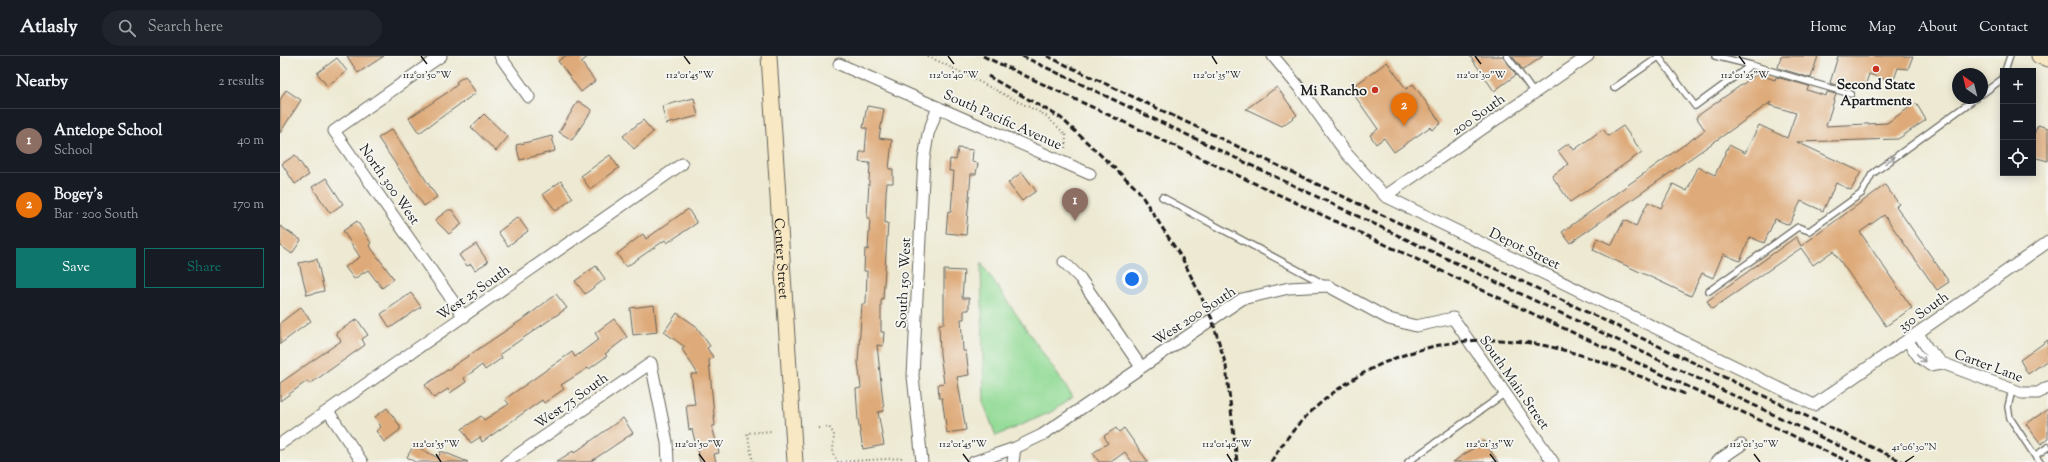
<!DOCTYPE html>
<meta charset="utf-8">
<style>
:root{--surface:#171b24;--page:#20242c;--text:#f1f3f6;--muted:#9ea1a6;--line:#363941;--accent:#0f766e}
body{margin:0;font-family:"Sorts Mill Goudy",serif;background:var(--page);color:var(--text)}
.controls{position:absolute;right:12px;top:12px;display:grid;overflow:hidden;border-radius:0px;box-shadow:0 2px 10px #0003}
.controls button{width:36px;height:36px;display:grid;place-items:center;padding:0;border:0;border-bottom:1px solid var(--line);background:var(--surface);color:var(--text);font:20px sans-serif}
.compass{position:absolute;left:1672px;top:12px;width:36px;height:36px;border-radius:50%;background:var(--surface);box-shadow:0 2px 10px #0003;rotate:325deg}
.you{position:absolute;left:852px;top:223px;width:14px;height:14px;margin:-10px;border:3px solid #fff;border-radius:50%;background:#1a73e8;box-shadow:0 0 0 6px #1a73e833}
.badge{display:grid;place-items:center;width:26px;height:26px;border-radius:50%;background:var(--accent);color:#fff;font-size:13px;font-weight:700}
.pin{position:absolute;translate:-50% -33px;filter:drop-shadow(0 1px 2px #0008)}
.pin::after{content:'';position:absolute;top:21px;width:14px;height:12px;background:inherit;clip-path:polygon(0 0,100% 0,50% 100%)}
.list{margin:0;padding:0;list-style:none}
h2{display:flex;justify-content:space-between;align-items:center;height:52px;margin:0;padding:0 16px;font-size:17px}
h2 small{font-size:13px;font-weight:400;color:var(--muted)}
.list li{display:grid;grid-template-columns:26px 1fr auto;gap:12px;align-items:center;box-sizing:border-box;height:64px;padding:0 16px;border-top:1px solid var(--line)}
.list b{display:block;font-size:15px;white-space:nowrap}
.list p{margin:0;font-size:13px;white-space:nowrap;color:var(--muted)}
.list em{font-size:13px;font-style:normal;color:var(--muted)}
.actions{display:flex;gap:8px;padding:12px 16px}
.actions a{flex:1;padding:9px 0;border:1px solid var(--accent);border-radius:0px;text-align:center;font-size:14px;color:var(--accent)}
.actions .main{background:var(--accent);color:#fff}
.icon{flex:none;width:22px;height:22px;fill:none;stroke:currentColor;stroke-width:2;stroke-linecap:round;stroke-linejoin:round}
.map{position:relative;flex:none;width:1768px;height:406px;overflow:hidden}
header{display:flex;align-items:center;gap:24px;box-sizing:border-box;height:56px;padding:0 20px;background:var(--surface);border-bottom:1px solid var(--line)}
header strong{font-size:19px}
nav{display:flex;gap:22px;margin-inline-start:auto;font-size:14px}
.search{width:280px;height:36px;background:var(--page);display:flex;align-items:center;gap:10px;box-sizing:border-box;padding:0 14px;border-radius:22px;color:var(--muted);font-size:15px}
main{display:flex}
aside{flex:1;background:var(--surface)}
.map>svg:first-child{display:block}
.green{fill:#93db96;stroke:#587c59}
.building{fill:#deaa79}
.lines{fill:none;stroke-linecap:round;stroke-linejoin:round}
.lane-casing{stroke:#65645c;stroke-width:8}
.street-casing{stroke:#65645c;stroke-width:13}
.secondary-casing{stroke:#65645c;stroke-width:17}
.path{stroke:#65645c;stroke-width:2;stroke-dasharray:1 3;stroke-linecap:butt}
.lane{stroke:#fff;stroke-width:5.5}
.street{stroke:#fff;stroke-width:11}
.secondary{stroke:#f8e8c3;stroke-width:15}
.rail{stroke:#1c1c1c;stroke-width:3;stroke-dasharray:6 3;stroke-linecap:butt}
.oneway{stroke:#999}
.ticks{fill:none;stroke:#1c1c1c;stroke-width:1.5}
.poi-dot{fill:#c8321e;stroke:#f6f6f2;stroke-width:1.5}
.labels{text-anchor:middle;stroke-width:3.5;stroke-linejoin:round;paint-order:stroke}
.poi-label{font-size:14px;font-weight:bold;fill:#1c1c1c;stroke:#f6f6f2}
.street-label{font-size:14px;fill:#1c1c1c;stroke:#f6f6f2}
.ticks-label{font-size:10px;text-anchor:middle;fill:#1c1c1c;stroke:#f6f6f2;stroke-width:3.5;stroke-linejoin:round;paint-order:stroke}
</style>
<header>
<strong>Atlasly</strong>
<div class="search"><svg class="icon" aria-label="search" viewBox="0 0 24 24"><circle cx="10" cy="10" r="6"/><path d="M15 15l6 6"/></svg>Search here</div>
<nav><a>Home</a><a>Map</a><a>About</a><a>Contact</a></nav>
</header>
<main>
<aside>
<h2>Nearby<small>2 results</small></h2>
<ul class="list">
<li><span class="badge" style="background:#8d6e63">1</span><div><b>Antelope School</b><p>School</p></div><em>40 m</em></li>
<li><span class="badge" style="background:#e8710a">2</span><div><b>Bogey's</b><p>Bar · 200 South</p></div><em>170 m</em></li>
</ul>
<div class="actions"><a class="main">Save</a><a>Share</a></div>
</aside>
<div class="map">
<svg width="1768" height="406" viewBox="0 0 1768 406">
<rect width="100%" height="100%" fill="#f6f6f2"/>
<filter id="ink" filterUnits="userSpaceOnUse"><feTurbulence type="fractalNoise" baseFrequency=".025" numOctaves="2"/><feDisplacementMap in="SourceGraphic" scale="8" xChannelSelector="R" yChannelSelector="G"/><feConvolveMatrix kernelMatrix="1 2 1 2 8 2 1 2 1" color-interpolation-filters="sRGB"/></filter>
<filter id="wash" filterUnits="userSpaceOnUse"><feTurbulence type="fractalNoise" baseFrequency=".012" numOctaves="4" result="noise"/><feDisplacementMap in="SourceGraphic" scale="16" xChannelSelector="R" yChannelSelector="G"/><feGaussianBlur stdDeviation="0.9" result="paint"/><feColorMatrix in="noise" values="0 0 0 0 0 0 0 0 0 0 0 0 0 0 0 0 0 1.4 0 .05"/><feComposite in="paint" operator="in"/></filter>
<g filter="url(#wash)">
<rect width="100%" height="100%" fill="#ede9d2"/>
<path class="green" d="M701 207 793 341 771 356 716 380 704 348Z"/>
<g id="blocks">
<path class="building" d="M67 0H104L78 17Z
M285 0H309L301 6 315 25 301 36 278 5Z
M1190 0H1223L1236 19 1214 35Z
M1232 0H1263L1243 14Z
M1501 0H1538L1531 22 1498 12Z
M1558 0H1633L1628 13 1618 12 1613 26 1589 18 1584 33 1561 26 1559 30 1550 27Z
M57 2 67 15 47 30 37 17Z
M1107 6 1126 33 1133 28 1161 67 1152 74 1150 71 1114 96 1104 82 1096 88 1090 79 1098 73 1070 33Z
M1477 18 1495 24 1496 21 1529 30 1527 34 1546 40 1547 36 1556 38 1546 70 1607 67 1636 47 1646 64 1618 83 1517 86 1581 116 1571 134 1556 127 1543 155 1521 145 1509 169 1495 163 1484 187 1470 181 1460 205 1443 198 1433 222 1422 217 1411 240 1313 194 1317 182 1332 189 1344 164 1356 170 1368 146 1381 152 1393 128 1407 135 1418 111 1435 119 1449 89 1465 97 1479 69 1507 82 1516 57 1489 49 1491 46 1290 187 1282 176 1425 74 1416 61Z
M185 20 196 37 139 77 129 62 168 36 178 28 176 26Z
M997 31 1017 59 1002 70 966 53Z
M6 34 21 44 0 77V44Z
M414 42 418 60 386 68 382 50Z
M298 45 312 54 292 84 279 76Z
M587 50 604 53 599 82 612 84 609 113H613V127H607L606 136 605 167H608L603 243H601V276H604L603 290 597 289 604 355 598 356 604 389 583 393 578 364 576 333 581 332 578 306 582 248H586L587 215H584L585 193 588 194 590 162H587L590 107 579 106 580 96H585L587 72H583Z
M204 58 228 81 216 95 191 71Z
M363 64 373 76 354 93 343 80Z
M1758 69 1768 72V105L1753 101V80Z
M1343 70 1362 96 1290 146 1272 120 1288 108 1278 95 1289 87 1294 94 1323 73 1328 80Z
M112 73 157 141 144 150 98 82Z
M272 80 275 95 240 104 236 89Z
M678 92 693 94 692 106 698 107 696 118H691L686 179 666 177 668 155 671 156 674 115H669L670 103 676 104Z
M15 99 29 119 15 128 2 108Z
M330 99 339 112 310 133 301 120Z
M742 116 756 135 742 145 728 127Z
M46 122 63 148 50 157 32 131Z
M281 125 293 142 276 155 263 138Z
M1605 129 1619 148 1616 150 1669 226 1657 234 1604 159 1580 176 1632 252 1606 270 1553 195 1533 209 1521 192 1432 253 1427 245 1516 181 1521 190Z
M408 153 417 167 387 187 385 184 346 211 337 198 363 178 366 183Z
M168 154H172L182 168 169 178 155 164Z
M238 161 248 175 228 190 218 176Z
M77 165 91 187 89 189 114 223 102 232 88 214 74 223 65 211 80 201 63 175Z
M0 170 21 184 12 198 0 189Z
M196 188 208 206 195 214 191 208 187 210 179 199Z
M37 203 44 235 27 239 19 207Z
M316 210 325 223 305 238 295 225Z
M664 214 684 215 682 242H689V254H684V263H681L683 295H686L689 319 677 321 686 374 667 377 662 342H659L658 328 664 327 660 298 659 268H664Z
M131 237 141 251 110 272 101 258Z
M276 238 287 252 220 298 222 302 205 314 202 309 184 322 186 326 170 337 168 333 154 342 145 329 249 259Z
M374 249 377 276 353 279 350 252Z
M21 251 31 265 0 288V267Z
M397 257 416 270 430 290 427 292 433 301 429 304 435 370H432L439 397 434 398 436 406H420L412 373 409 374 406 349 415 348 411 318H418L402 293 405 291 384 276Z
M77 263 88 279 82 283 85 289 30 328 27 325 0 345V327L61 285 56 277Z
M334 263 347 281 325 298 327 300 309 313 308 312 281 329 284 333 264 347 262 344 202 386 200 381 191 387 182 373 201 360 204 364 229 348 225 343 292 296 295 301 319 283 315 277Z
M1768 284V304L1748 318 1740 304Z
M107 352 120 370V374L104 386 96 375 101 371 95 361Z
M1768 353V383L1761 388 1746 368Z
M343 362 353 377 310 406H276L293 395 294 397Z
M836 372 839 376 844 372 868 406H852L845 396 831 406H819L813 397 828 387 824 380Z
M1204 385 1218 406H1173Z
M134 389 158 402 161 395 188 406H135L127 401Z"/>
</g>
</g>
<g filter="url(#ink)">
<use href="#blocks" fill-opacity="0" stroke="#65645c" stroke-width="1"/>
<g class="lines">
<defs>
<path id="lane" d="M1227 0 1254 37
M1379 1 1415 50 1471 9 1435 0
M1471 9 1571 38
M1725 15 1730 0
M1334 32 1380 0
M1702 38 1721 24 1723 19
M882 141 1044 228
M1429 235 1518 171 1529 175 1582 137 1592 118 1696 42
M1732 334 1728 351 1730 362 1755 400 1768 391
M1755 400 1760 406
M1128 406 1224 338"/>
<path id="street" d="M161 0 54 75 184 261
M220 0 249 41
M993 0 1022 35 1066 97 1105 140 1534 349 1768 186
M559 8 810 118
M1105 140 1308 0
M784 206 800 222 861 311
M1638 277 1647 292 1662 307
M1627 284 1639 301 1650 309 1662 307 1742 337H1758L1768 331
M48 355 82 406
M0 388 402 108
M227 406 371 307 387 386 388 406
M642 406 633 320 644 103 648 78 658 51
M694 406 735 392 762 379 962 243 1009 232 1048 230 1109 263 1136 270 1173 262 1273 406
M733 406 735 392
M1436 406 1461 389"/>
<g id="secondary">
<path id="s1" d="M489 0 515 406"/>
<path d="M1759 0 1768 3"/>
</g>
</defs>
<use href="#lane" class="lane-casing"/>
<use href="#street" class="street-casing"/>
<use href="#secondary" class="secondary-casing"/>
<path class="path" d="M648 0 765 59 786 79 785 94
M538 372 549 371 554 378 553 398 558 406 622 402
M473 406 467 377 491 375"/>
<use href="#lane" class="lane"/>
<use href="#street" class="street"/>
<use href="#secondary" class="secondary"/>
<path class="rail" d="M703 0 1569 406
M742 0 1593 406
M767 0 1623 406
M708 20 781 62 858 134 903 204 932 263 946 310 957 406
M991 406C1043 318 1150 271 1250 287 1302 295 1356 319 1405 338"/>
</g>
<defs><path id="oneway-shaft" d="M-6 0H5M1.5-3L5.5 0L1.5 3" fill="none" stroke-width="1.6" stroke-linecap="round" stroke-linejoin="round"/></defs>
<g class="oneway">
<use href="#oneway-shaft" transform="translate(1610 104) rotate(-36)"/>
<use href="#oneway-shaft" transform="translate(1641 302) rotate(44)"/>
</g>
</g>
<path class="ticks" d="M141 0 147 8M404 0 410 8M668 0 674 8M932 0 937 8M1195 0 1201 8M1459 0 1465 8M156 398 161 406M419 398 425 406M683 398 689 406M947 398 952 406M1210 398 1216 406M1474 398 1480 406M1625 406 1634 400"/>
<g class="poi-dot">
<circle cx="1596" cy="13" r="4"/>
<circle cx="1095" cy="34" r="4"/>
</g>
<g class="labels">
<g class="poi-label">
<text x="1596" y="33">Second State<tspan x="1596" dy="16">Apartments</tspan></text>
<text x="1087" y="39" text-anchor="end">Mi Rancho</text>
</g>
<g class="street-label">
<text transform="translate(1198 58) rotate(-35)" y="5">200 South</text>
<text transform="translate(723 63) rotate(24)" y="5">South Pacific Avenue</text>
<text transform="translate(110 128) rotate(55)" y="5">North 300 West</text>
<text transform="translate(1245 192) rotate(26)" y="5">Depot Street</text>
<text dy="5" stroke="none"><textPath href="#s1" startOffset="203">Center Street</textPath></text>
<text transform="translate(623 227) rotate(-87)" y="5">South 150 West</text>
<text transform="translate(193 236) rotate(-35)" y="5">West 25 South</text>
<text transform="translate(1643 255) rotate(-35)" y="5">350 South</text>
<text transform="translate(914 259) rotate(-33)" y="5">West 200 South</text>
<text transform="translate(1709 309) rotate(20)" y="5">Carter Lane</text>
<text transform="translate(1235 326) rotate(55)" y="5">South Main Street</text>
<text transform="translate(291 344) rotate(-35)" y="5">West 75 South</text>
</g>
</g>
<g class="ticks-label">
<text x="147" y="22">112°01'50"W</text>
<text x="410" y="22">112°01'45"W</text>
<text x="674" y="22">112°01'40"W</text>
<text x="937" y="22">112°01'35"W</text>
<text x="1201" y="22">112°01'30"W</text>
<text x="1465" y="22">112°01'25"W</text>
<text x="156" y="391">112°01'55"W</text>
<text x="419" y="391">112°01'50"W</text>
<text x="683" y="391">112°01'45"W</text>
<text x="947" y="391">112°01'40"W</text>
<text x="1210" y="391">112°01'35"W</text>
<text x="1474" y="391">112°01'30"W</text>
<text x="1634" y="394">41°06'30"N</text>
</g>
</svg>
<div class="controls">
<button>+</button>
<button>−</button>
<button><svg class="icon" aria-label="locate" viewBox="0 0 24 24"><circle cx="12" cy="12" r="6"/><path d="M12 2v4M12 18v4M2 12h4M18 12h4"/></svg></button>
</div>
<svg class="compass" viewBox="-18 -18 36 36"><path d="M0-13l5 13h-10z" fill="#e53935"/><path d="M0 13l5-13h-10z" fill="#9ea1a6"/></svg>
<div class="you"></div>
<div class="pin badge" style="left:795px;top:165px;background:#8d6e63">1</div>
<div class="pin badge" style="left:1124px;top:70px;background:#e8710a">2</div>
</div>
</main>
